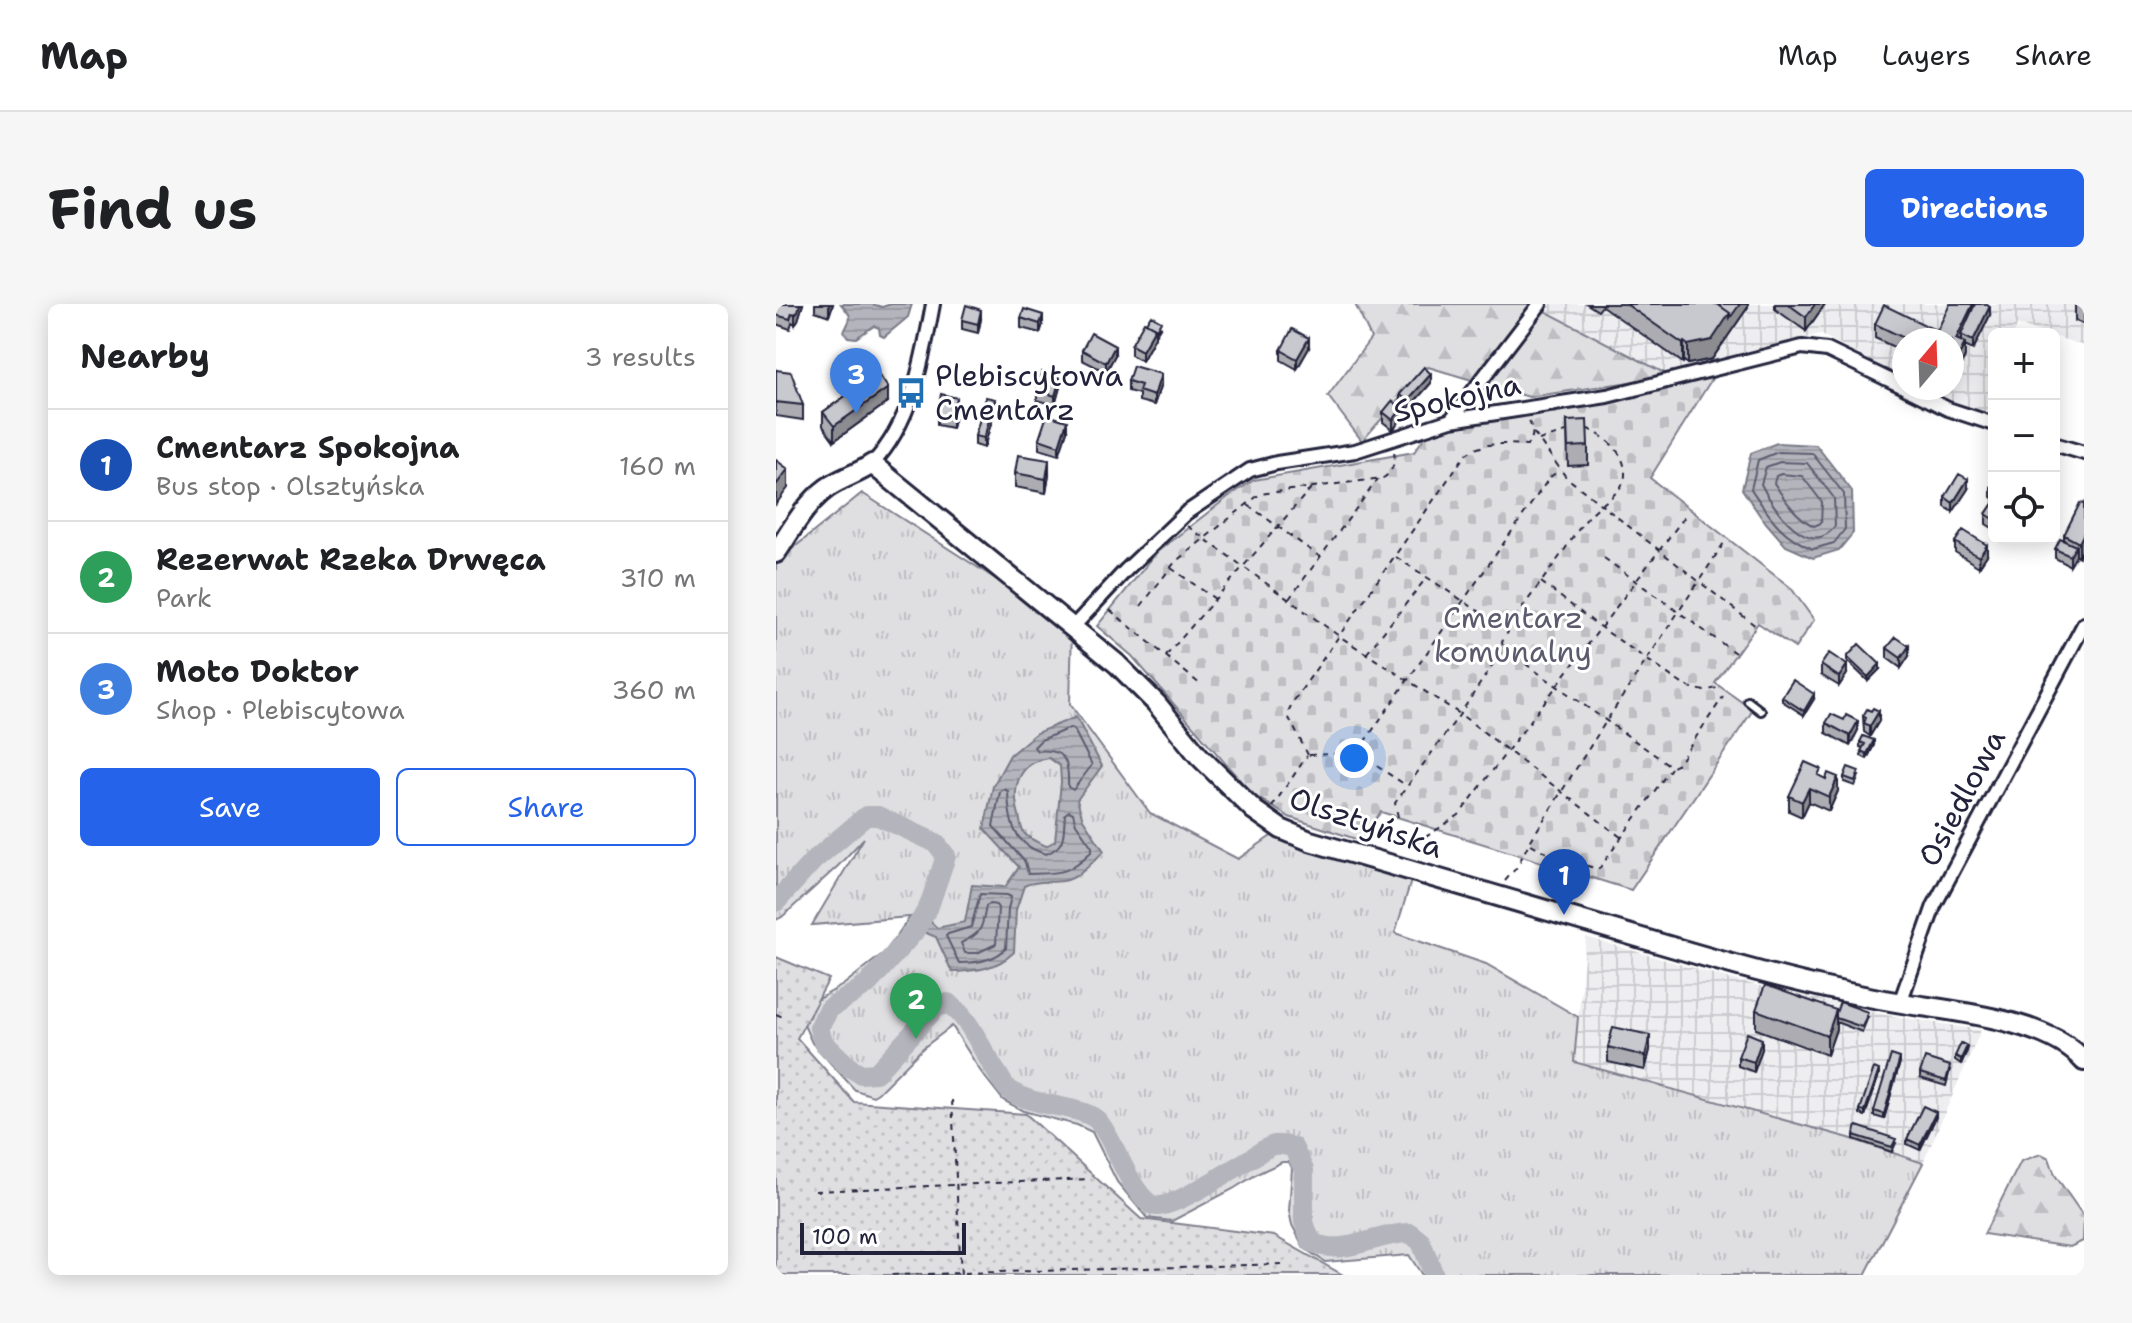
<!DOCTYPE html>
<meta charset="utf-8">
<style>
:root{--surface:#fff;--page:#f6f6f6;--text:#202124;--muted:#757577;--line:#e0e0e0;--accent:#2563eb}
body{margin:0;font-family:"Shantell Sans",sans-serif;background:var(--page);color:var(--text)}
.controls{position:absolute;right:24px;top:24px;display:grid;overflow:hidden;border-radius:12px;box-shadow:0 4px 20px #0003}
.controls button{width:72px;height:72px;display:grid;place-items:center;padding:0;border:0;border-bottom:2px solid var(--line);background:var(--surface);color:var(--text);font:40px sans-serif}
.compass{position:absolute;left:1116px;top:24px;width:72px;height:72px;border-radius:50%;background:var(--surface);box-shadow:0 4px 20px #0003;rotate:19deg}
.scale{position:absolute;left:24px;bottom:20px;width:166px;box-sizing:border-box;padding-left:8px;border:4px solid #22223b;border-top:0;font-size:22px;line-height:28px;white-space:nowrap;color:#22223b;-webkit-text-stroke:6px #fff;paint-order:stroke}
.you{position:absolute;left:578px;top:454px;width:28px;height:28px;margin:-20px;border:6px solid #fff;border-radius:50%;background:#1a73e8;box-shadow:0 0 0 12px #1a73e833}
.badge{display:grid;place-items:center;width:52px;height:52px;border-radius:50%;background:var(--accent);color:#fff;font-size:26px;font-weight:700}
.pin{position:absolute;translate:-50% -66px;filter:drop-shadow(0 2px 4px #0008)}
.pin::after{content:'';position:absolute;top:42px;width:28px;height:24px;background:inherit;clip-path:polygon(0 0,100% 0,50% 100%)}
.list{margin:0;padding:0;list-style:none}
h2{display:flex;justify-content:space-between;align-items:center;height:104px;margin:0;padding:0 32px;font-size:34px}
h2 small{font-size:26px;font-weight:400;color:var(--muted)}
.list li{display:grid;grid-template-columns:52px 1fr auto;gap:24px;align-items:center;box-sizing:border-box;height:112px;padding:0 32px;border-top:2px solid var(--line)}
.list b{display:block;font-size:30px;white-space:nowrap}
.list p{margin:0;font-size:26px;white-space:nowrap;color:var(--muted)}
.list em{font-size:26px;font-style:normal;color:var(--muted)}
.actions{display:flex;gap:16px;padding:24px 32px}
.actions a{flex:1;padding:18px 0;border:2px solid var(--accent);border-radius:12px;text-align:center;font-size:28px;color:var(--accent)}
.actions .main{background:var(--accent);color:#fff}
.icon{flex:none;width:44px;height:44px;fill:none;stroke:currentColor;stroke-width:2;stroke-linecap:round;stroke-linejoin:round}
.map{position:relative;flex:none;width:1308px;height:971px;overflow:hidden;border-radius:12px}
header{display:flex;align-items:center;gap:48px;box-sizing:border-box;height:112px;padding:0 40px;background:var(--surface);border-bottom:2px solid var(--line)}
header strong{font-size:38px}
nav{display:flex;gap:44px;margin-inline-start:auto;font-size:28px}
.intro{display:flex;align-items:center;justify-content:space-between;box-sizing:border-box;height:192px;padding:0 48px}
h1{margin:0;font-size:56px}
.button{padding:20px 36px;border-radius:12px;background:var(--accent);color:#fff;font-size:28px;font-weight:700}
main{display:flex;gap:48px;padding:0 48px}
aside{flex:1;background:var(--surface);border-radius:12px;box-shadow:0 4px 20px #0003}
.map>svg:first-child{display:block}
.industrial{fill:url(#industrial-grid)}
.grass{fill:url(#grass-tufts);stroke:#80808e;stroke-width:2}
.forest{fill:url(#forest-firs);stroke:#80808e;stroke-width:2}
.cemetery{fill:url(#cemetery-stones);stroke:#80808e;stroke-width:2}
.garden{fill:url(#garden-dots);stroke:#80808e;stroke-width:2}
.water{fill:url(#water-rules);stroke:#7a7a88;stroke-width:2;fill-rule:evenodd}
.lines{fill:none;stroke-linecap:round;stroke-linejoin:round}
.shore{stroke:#5c5c6f;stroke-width:2}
.river{stroke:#b4b4bc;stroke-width:20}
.lane-casing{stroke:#22223b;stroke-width:12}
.street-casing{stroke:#22223b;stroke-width:18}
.secondary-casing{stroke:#22223b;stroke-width:24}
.path{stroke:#22223b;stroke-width:2;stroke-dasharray:6 6;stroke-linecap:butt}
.lane{stroke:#fff;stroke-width:6}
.street{stroke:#fff;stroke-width:12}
.secondary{stroke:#fff;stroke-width:18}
.wall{fill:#acacb2;stroke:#22223b;stroke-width:2}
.shaded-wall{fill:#8c8c91;stroke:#22223b;stroke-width:2}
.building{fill:#c8c8cf;stroke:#22223b;stroke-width:2}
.labels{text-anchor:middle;stroke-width:6;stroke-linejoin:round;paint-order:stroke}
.poi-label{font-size:30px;fill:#22223b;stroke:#fff;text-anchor:start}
.street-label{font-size:30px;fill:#22223b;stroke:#fff}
.park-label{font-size:30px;fill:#5b5b6d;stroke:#fff}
</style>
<header>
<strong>Map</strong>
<nav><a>Map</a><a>Layers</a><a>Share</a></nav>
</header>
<div class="intro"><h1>Find us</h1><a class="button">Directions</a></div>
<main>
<aside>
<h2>Nearby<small>3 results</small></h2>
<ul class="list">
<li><span class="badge" style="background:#1a4fb4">1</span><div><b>Cmentarz Spokojna</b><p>Bus stop · Olsztyńska</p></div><em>160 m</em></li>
<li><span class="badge" style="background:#2e9e5b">2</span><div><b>Rezerwat Rzeka Drwęca</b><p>Park</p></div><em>310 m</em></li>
<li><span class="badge" style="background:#3f7fe0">3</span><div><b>Moto Doktor</b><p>Shop · Plebiscytowa</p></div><em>360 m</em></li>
</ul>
<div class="actions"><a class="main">Save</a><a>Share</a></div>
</aside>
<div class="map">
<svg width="1308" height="971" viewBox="0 0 1308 971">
<defs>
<pattern id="industrial-grid" width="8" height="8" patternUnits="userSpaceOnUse" patternTransform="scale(2)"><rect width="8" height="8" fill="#eeeef1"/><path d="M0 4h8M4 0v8" fill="none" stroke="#ccccd0"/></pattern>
<pattern id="grass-tufts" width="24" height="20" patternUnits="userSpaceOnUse" patternTransform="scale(2)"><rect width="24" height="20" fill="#dfdfe2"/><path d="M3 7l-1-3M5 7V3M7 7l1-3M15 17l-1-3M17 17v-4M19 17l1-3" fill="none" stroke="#bfbfc3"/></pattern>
<pattern id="forest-firs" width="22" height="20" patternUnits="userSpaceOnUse" patternTransform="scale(2)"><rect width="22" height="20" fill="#dfdfe2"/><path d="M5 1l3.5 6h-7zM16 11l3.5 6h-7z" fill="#bfbfc3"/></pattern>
<pattern id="cemetery-stones" width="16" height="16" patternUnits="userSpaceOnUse" patternTransform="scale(2)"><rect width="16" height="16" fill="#dfdfe2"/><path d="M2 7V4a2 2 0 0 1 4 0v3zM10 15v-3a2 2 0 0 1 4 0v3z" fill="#bfbfc3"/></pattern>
<pattern id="garden-dots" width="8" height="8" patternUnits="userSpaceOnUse" patternTransform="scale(2)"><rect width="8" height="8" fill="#dfdfe2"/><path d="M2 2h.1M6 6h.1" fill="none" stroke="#bfbfc3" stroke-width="1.8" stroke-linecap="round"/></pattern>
<pattern id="water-rules" width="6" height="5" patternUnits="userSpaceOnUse" patternTransform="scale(2)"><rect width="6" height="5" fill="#b4b4bc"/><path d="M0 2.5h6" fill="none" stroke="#9a9aa2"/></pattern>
</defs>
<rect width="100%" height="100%" fill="#fff"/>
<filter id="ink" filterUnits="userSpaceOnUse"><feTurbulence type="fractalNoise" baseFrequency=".0125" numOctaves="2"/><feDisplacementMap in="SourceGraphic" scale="16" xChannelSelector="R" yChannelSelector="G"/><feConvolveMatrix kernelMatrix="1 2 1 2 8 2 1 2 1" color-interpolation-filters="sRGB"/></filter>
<g filter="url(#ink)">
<path class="industrial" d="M764 0H1308V42L1278 32V30H1271L1241 21 1238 30H1218V86L1209 111 1174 99 1145 84H1176V36H1128V75L1044 30 894 72 762 4Z
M810 633 962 677 1110 711 1205 726 1147 859 1073 834 798 758Z"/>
<path class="grass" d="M86 189 296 324 294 400 374 509 462 555 505 525 638 567 619 629 710 660 802 713 798 758 1073 834 1147 859 1089 971H646L633 951 549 958 528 944 516 921 513 907 516 864 513 858H506L483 869 457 885 396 917 371 914 341 878 316 828 301 821 247 807 227 796 205 768 176 722 147 744 102 789 97 792 79 786 36 739 28 721 37 698 67 681 109 648 134 613 36 621 88 534 62 562 6 613 0 616V258Z"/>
<path class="forest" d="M579 0H764L763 4 894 72 753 93 652 63 586 137 552 92 595 34Z
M1265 850 1273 854 1279 871 1308 913 1307 937 1294 943 1208 930 1245 857Z"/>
<path class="cemetery" d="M937 73 874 174 1015 284 1038 316 1019 344 982 319 939 379 977 406 855 586 605 508 583 536 513 513 476 490 356 352 321 322 381 248 452 193 478 176 638 148 650 131 680 122Z"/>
<path class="garden" d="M0 653 53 675 21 734 78 798 250 810 365 915 498 932 567 971H0Z"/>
<path class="water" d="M65 0H96L106 3 115 0H136L132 13 108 33 104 31 103 24 98 22 80 34 72 33 68 28C75 12 78 15 65 0Z
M1001 139 1040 141 1076 187 1077 229 1063 246 1037 254 1010 242 985 213 966 185 975 149Z
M300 413 326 462 301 496 307 515 328 547C316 558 304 574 287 577 273 579 261 576 248 582L240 606 238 648C221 665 200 667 176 668L160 633 140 625 148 611 161 624 189 618 196 581 229 583 243 563 208 525 217 482 234 451 260 429ZM273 454 284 462 285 478 279 537 270 542C263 539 253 535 248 529 245 525 244 516 243 511 235 484 242 458 273 454Z"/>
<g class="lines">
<path class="shore" d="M1002 148 1036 149 1068 190 1069 225 1058 239 1037 245C1005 232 994 213 975 185L982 156Z
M1004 158 1031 159 1058 194 1059 222C1034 257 996 203 985 180L990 163Z
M1005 170 1026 172 1046 198 1045 219 1038 222C1021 214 1008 195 998 179L1000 172Z
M294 424 298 426 316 461 297 486 292 483C293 458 290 444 261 447L258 443 265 436Z
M227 485 232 487C233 518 237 541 270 550 291 542 287 529 289 510L293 507 297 509 300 520 316 543V547C291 571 285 569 252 570L249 558 217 522 224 488Z
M204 590 231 591 235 593 232 605 230 644C219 657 200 659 183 659L170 632 172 630 195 623Z
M214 600 220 601 222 604 220 640 201 649H189L185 639C206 629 206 625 210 602Z"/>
<path class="river" d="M0 598 37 557 90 512H102L160 539 170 552 153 602 138 628 91 681 53 705 43 724 47 738 73 763 85 770 100 769 160 704 172 699C195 715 205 746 221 769 224 773 227 780 231 784 253 804 306 800 322 817 338 834 357 898 380 902 397 905 460 863 477 853 483 849 492 842 498 841 503 840 512 842 517 843L528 866V918L535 938C570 954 598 929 634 929L645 938 658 971"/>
<defs>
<path id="lane" d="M972 397 985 407"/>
<path id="street" d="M1129 84 1172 105 1218 120
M675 116 764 0
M1278 140 1308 149
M96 160C136 119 147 54 157 0
M296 324 350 266 410 209 474 166 501 159 579 147 675 116 831 92 1026 43 1051 46 1128 83
M1124 699 1158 602 1308 320"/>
<path id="secondary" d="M0 249C15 227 29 200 51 184 65 174 82 170 96 160L341 360 380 399 423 452 478 506 505 525 534 537 575 549C669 576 762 604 855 631 946 658 1038 685 1132 700 1183 708 1274 717 1308 757"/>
</defs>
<use href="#lane" class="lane-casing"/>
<use href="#street" class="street-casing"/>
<use href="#secondary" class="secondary-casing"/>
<path class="path" d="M758 129 790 173 981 323
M763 136 790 128
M472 201 544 253
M411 222 563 332 684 410 846 534
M620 253 730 325 732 328 726 338 727 344 896 463 902 460 947 393
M828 254 959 349
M395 264 439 295
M765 278 824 323 909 382 928 387 941 384
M513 295 602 175
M365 302 399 258 484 190 607 174C616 169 620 158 618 148
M334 306 425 381
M731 324C750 299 768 274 787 248 796 235 805 220 817 208 827 198 848 188 849 171 850 149 830 133 812 125
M591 349 651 273
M390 352 535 184
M581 449 631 482
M532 451 513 414V407L517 398 689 151C707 137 729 140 751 141 759 132 757 127 753 117
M533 451 576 449 582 447 774 173 784 166
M496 503 531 452
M622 513 619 499 684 410 727 345
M639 540 683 511 910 211
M755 540 780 554 823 565 895 464
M729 577 741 563 753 539 829 419 948 239
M0 710 9 714
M176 796 185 971
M39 887 312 875
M116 971 510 960"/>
<use href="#lane" class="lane"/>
<use href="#street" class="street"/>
<use href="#secondary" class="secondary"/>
</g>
<path class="wall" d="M0 0H27L22 16 19 20 16 18 14 25 0 20Z
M39 0H57L53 12 39 7Z
M811 0H972V3L936 55 912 60 908 57 907 59 826 2 822 7Z
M999 0H1049L1030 27 999 5Z
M1299 0H1308V20L1299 17Z
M1214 11 1197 46 1189 42V53L1179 73 1176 71V36H1128V48L1099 34V20L1161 27Z
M245 14 267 20 264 29 245 24Z
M205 15 202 29 186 25V16Z
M385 22 380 30H379V33L366 57 355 51V41Z
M533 44 521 65 505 56V46Z
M306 46 339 51 330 68 306 56Z
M60 57 91 73 87 80 112 98 58 137 47 122V108L86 80 60 67Z
M0 66 27 101V116L0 112Z
M352 77 385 80 378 101 363 97V90L352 87Z
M655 79 631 106 624 100V90Z
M284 83 279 101 261 96V86Z
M181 103 176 124 161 121V111Z
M219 105 208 144 199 141V132Z
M607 108 626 114 617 126 607 118Z
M791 117 812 142V161L792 162Z
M291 127 283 151 263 145V135Z
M239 169 273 171 270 189 239 183Z
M1218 178V195L1215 193V183Z
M1192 185 1177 208 1169 203V193Z
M1218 198V225L1210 220V210Z
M1308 200V243L1303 253 1300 251 1294 262 1279 254V245L1288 236V231Z
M1179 238 1211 251 1203 263 1179 248Z
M1111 344 1133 352 1125 364 1111 354Z
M1071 353 1104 365 1092 377 1071 357Z
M1045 361 1071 370 1063 382 1045 371Z
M1006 393 1038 395 1028 411 1006 397Z
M1087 412 1103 417 1094 432 1088 428Z
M1050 419 1082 426 1074 442 1050 429Z
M1084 438 1098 441 1091 455 1085 452 1087 444 1084 443Z
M1083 472 1079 482 1068 478V473Z
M1045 473 1062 487 1053 507 1033 498 1026 513 1013 507V492Z
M980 706H1060L1092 713 1086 728 1060 718V725L1051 751 980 725Z
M832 743 874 746 869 766 832 758Z
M986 745 978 768 962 762V753Z
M1191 747 1185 760 1179 756V752Z
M1124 758 1108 815 1098 812V807Z
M1174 766 1170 782 1144 774V769Z
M1103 771 1089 812 1084 810V806Z
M1160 813 1144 846 1131 840V835Z
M1078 831 1120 839 1116 848 1078 835Z"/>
<path class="shaded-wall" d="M24 0H27L22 16 19 20V10Z
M54 0H57L53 12V2Z
M964 0H972V3L936 55 912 60V41L954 9Z
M1039 0H1049L1030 27V13Z
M1197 0H1202L1185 31V40L1180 35Z
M1214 2V11L1197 46V37Z
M205 6V15L202 29V20Z
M267 11V20L264 29V20Z
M379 24V33L366 57V47Z
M533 34V44L521 65V55Z
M908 38V57L907 59V40Z
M1189 39V53L1179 73V59Z
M339 42V51L330 68V59Z
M91 63V73L87 80V71Z
M385 70V80L378 101V92Z
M655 70V79L631 106V97Z
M284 74V83L279 101V92Z
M112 84V98L58 137V122Z
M181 94V103L176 124V115Z
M219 95V105L208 144V134Z
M626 104V114L617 126V116Z
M291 117V127L283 151V142Z
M273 156V171L270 189V175Z
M12 165V184L0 200V181Z
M1192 175V185L1177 208V199Z
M1308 229V243L1303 253V239Z
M1211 241V251L1203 263V253Z
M1300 242V252L1294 262V252Z
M1133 342V352L1125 364V354Z
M1104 360V365L1092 377V373Z
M1071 361V370L1063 382V373Z
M1038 390V395L1028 411V407Z
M1103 407V417L1094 432V422Z
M1082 417V426L1074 442V432Z
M1098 436V441L1091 455V450Z
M1062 473V487L1053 507V493Z
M1033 484V498L1026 513V498Z
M1060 706V725L1051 751V732Z
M874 731V746L869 766V752Z
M986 735V745L978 768V758Z
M1191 742V747L1185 760V755Z
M1124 754V758L1108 815V810Z
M1103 766V771L1089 812V807Z
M1160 808V813L1144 846V841Z"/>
<path class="building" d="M0 0H24L22 7 19 10 16 9 14 15 0 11Z
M850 0H941L954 9 936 36 912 41 908 38 907 40Z
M941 0H964L954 14V9Z
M1012 0H1039L1030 13Z
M1174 0H1197L1180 35 1189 39 1179 59 1176 57V36H1132L1099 20 1108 1 1161 27Z
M1199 0H1211L1214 2 1197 37 1185 31Z
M190 1 205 6 202 20 186 16Z
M248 5 267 11 264 20 245 14Z
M375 11 385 17 380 26 379 24 370 19Z
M368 18 379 24 366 47 355 41Z
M516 25 533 34 521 55 505 46Z
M315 29 339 42 330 59 306 46Z
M64 49 91 63 87 71 60 57Z
M357 62 385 70 378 92 363 87 365 81 352 77Z
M648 63 655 70 631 97 624 90Z
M0 66 15 68 27 101 0 98Z
M266 68 284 74 279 92 261 86Z
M102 69 112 84 58 122 47 108Z
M165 90 181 94 176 115 161 111Z
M210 93 219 95 208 134 199 132Z
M616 97 626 104 617 116 607 108Z
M271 111 291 117 283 142 263 135Z
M811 116 812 142 792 143 791 117Z
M242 151 273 156 270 175 239 169Z
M0 156 12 165 0 181Z
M1183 170 1192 175 1177 199 1169 193Z
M1218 198V215L1210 210Z
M1304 199 1308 200V229L1303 239 1288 231Z
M1187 226 1211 241 1203 253 1179 238Z
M1284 235 1300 242 1294 252 1279 245Z
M1120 333 1133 342 1125 354 1111 344Z
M1083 340 1104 360 1092 373 1071 353Z
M1053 349 1071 361 1063 373 1045 361Z
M1017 376 1038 390 1028 407 1006 393Z
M1097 404 1103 407 1094 422 1088 419 1090 414 1087 412 1091 405 1095 407Z
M1055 410 1068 416 1070 411 1082 417 1074 432 1050 419Z
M1087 432 1098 436 1091 450 1085 447 1089 440 1084 438Z
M1029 458 1045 465 1042 471 1050 475 1052 469 1062 473 1053 493 1033 484 1026 498 1013 492Z
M1072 463 1083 467 1079 477 1068 473Z
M989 681 1060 706 1051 732 980 706Z
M1064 698 1092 708 1086 723 1060 714V709Z
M837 723 874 731 869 752 832 743Z
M971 729 986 735 978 758 962 753Z
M1185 739 1191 742 1185 755 1179 752Z
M1115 751 1124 754 1108 810 1098 807Z
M1149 754 1174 762 1170 777 1144 769Z
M1098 764 1103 766 1089 807 1084 806Z
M1147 802 1160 808 1144 841 1131 835Z
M1081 822 1120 835 1116 843 1078 831Z"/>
</g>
<defs>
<symbol id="bus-bare" viewBox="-9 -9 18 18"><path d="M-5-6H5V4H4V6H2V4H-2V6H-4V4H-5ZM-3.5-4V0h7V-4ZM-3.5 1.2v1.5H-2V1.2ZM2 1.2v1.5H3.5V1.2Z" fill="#1f6fb2" stroke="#fff" stroke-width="2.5" paint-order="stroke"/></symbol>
</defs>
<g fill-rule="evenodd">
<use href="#bus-bare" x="113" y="67" width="44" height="44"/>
</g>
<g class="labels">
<g class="poi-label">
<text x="159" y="82">Plebiscytowa<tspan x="159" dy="34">Cmentarz</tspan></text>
</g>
<g class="street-label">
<text transform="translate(681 94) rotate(-13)" y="10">Spokojna</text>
<text transform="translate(1186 494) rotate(-62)" y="10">Osiedlowa</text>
<text transform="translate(590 519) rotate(19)" y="10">Olsztyńska</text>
</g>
<g class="park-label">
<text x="737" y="324">Cmentarz<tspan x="737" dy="34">komunalny</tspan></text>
</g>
</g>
</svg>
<div class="controls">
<button>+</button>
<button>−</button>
<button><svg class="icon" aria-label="locate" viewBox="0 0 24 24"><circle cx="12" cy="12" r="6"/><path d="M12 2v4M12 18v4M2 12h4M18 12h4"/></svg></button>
</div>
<svg class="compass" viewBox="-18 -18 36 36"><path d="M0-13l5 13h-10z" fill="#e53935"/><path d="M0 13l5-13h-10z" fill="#757577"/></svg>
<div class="scale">100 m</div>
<div class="you"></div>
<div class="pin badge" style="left:788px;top:611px;background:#1a4fb4">1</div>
<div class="pin badge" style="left:140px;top:735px;background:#2e9e5b">2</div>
<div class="pin badge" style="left:80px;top:110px;background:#3f7fe0">3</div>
</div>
</main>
